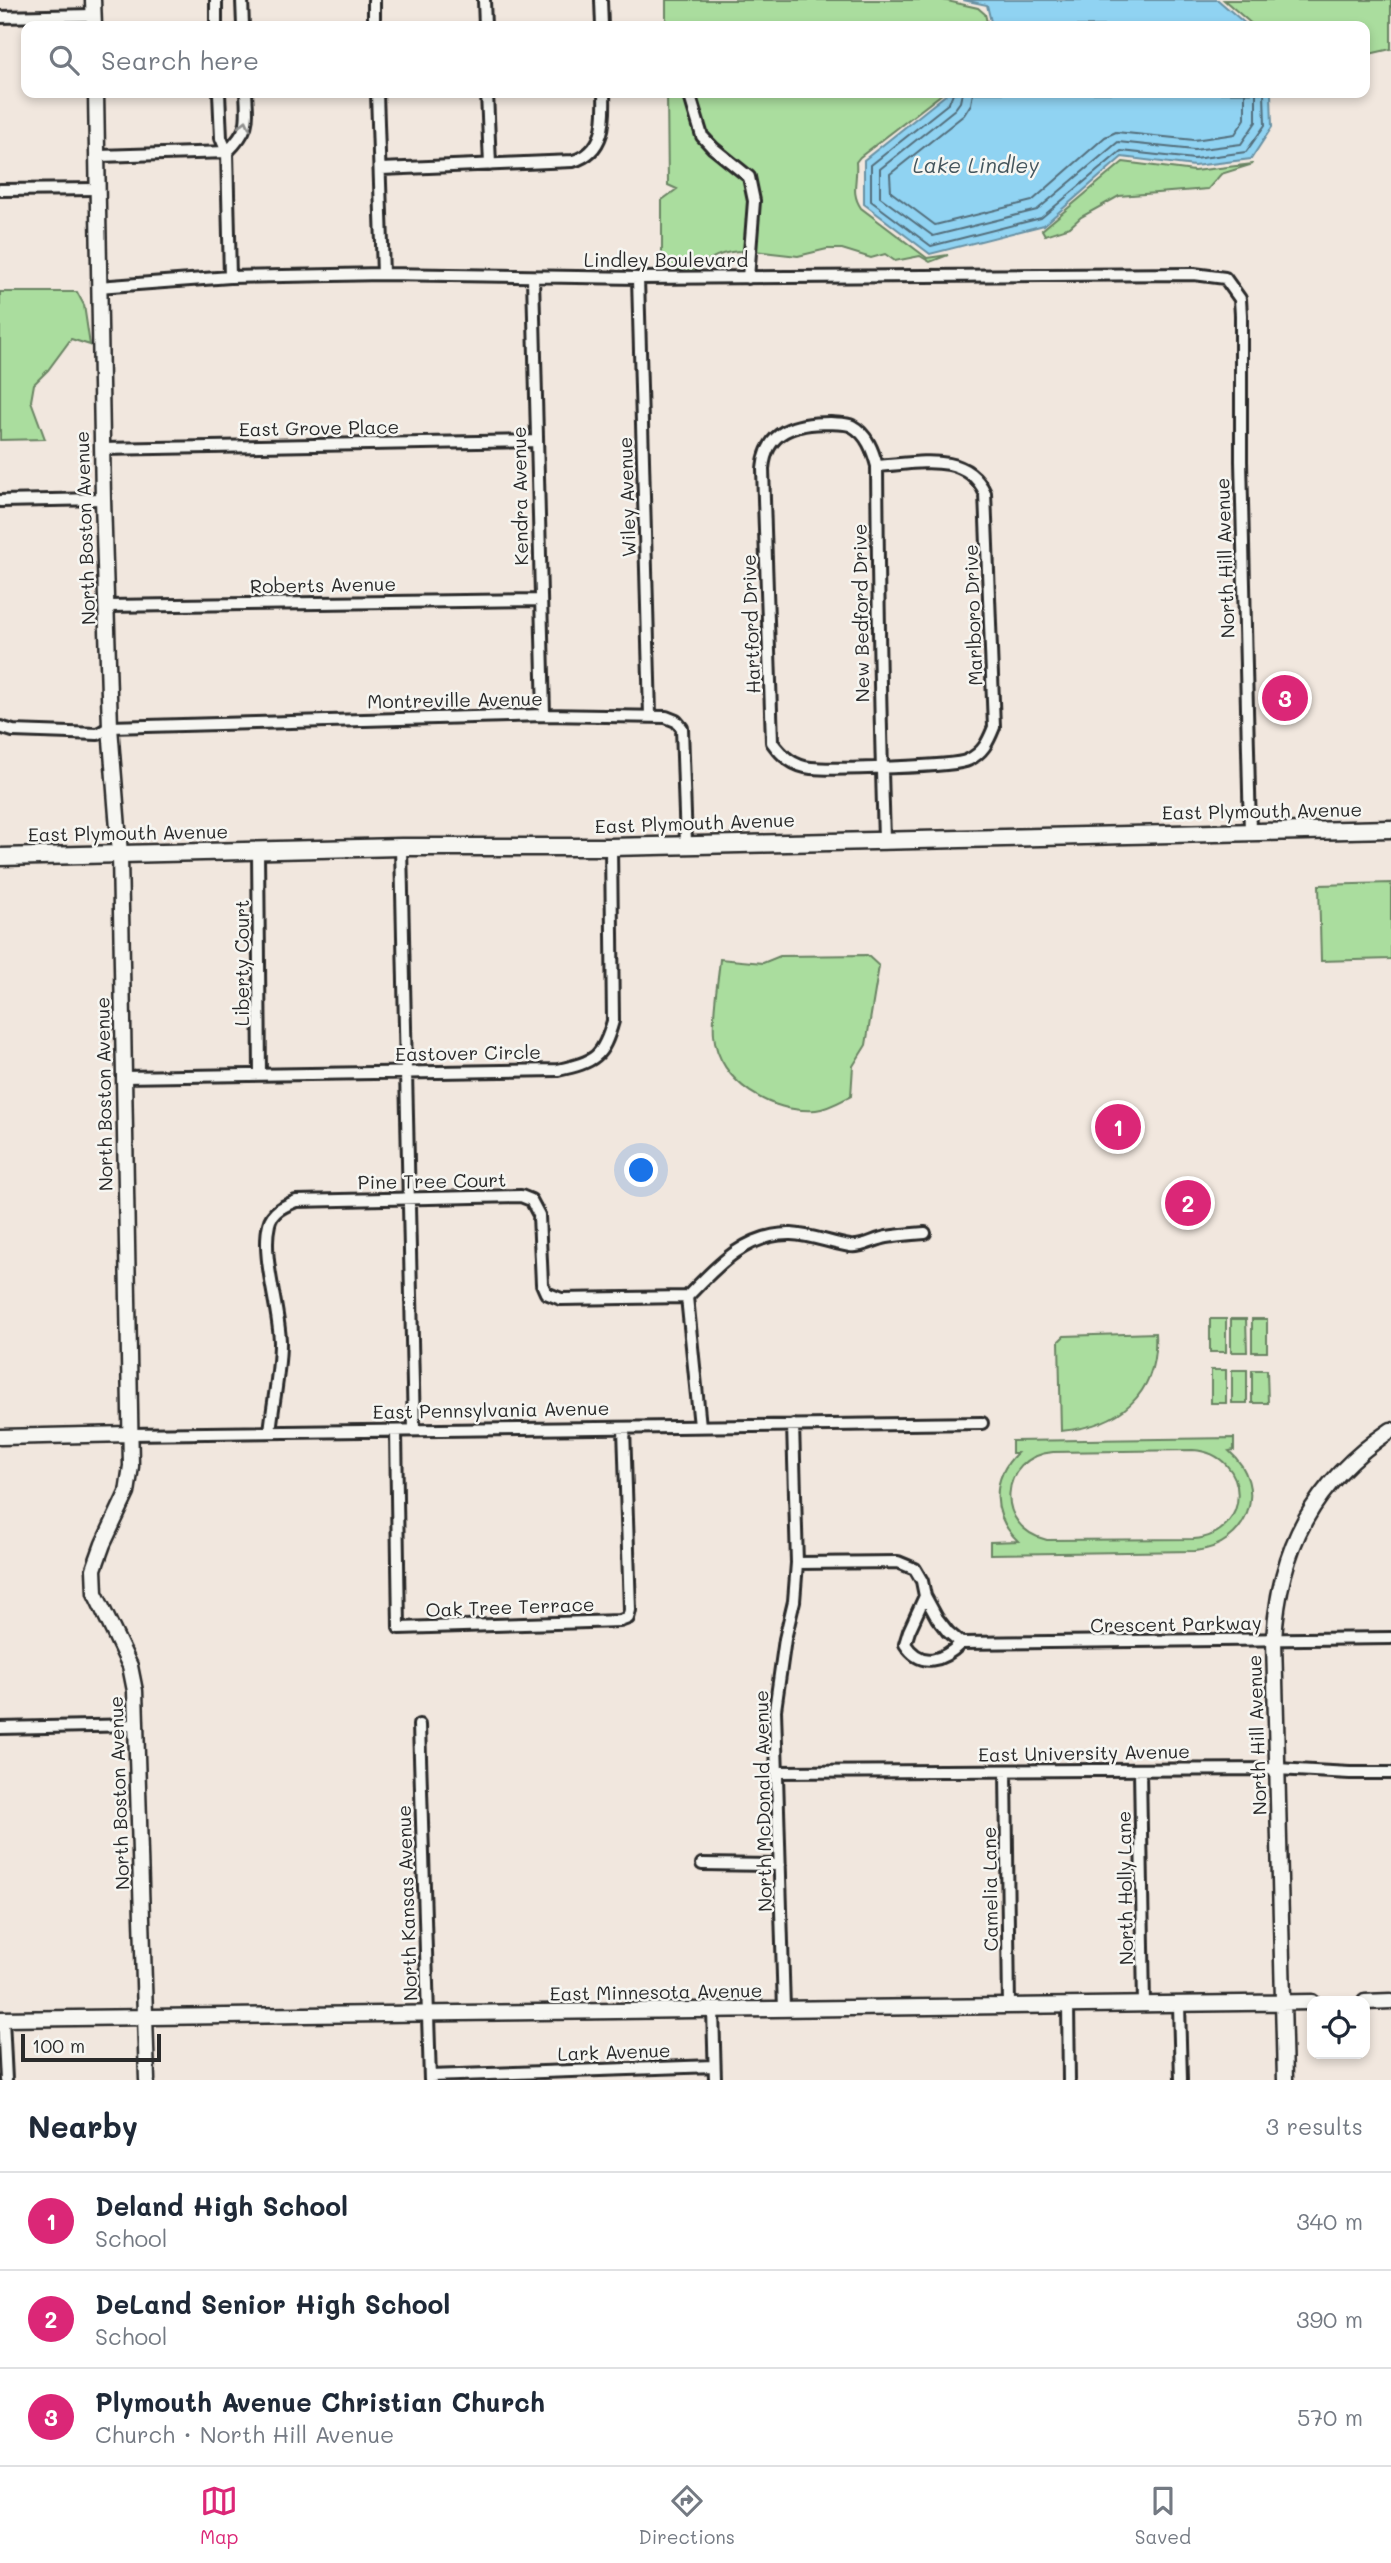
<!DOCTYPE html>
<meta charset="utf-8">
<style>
:root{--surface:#fff;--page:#f6f6f7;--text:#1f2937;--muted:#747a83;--line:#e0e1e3;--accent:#db2777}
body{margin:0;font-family:Mali,sans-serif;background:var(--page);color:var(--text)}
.controls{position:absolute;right:21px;bottom:21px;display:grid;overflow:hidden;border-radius:14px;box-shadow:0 4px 10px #0003}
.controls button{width:63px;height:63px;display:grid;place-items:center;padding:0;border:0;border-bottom:2px solid var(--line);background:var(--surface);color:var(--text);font:35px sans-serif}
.scale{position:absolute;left:21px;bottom:18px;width:140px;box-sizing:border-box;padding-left:7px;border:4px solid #2b2b2b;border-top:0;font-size:19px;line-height:24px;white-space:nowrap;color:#2b2b2b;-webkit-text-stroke:5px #f6f6f2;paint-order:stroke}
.you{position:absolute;left:642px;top:1171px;width:24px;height:24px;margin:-18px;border:5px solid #fff;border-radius:50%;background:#1a73e8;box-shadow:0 0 0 10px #1a73e833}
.badge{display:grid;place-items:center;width:46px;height:46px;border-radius:50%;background:var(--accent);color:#fff;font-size:23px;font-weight:700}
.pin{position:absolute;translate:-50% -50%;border:4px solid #fff;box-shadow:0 2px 7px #0006}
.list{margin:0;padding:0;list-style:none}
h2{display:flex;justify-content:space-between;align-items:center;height:91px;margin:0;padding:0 28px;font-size:30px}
h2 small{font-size:23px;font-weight:400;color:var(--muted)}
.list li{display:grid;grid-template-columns:46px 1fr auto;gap:21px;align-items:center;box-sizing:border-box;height:98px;padding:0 28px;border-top:2px solid var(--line)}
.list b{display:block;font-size:26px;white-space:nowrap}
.list p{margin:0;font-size:23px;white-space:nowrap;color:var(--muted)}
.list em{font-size:23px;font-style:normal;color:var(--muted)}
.icon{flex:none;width:38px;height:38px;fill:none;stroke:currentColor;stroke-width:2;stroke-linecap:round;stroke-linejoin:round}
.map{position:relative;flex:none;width:1391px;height:2080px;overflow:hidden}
.search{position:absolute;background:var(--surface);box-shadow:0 4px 10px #0003;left:21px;right:21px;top:21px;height:77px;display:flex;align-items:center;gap:18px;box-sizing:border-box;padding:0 24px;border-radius:14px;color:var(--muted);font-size:26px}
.sheet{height:385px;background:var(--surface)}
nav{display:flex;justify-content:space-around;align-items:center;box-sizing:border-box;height:98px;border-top:2px solid var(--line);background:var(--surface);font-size:19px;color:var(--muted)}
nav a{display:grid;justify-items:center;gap:4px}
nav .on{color:var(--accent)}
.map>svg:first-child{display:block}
.green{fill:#aadd9e;stroke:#6a8464;stroke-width:2;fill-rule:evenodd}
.water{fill:#90d3f2;stroke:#6890a2;stroke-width:2}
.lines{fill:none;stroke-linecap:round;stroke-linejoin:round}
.shore{stroke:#536e7b;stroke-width:2}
.minor-casing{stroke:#2b2b2b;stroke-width:16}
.tertiary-casing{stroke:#2b2b2b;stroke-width:19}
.secondary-casing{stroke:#2b2b2b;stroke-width:21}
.minor{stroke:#f6f6f2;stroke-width:10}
.tertiary{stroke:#f6f6f2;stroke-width:14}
.secondary{stroke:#f6f6f2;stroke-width:16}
.oneway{stroke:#90908e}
.labels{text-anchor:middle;stroke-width:5;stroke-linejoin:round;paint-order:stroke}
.street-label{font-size:19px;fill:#2b2b2b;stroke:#f6f6f2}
.water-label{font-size:21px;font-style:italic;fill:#44555d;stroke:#f6f6f2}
</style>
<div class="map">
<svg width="1391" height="2080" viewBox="0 0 1391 2080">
<rect width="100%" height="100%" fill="#f1e7de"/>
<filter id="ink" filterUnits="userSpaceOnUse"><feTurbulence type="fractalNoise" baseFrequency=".0143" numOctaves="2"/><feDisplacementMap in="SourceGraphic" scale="14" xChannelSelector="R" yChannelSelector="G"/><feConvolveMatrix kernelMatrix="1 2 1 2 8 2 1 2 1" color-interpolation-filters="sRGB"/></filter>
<g filter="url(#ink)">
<path class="green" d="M666 0H943L978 8 985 14 988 26H666Z
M1224 0H1391V49L1365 55V26H1254Z
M667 93H684L698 138 710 152 744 180 749 202 744 251C726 251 706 257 695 272H684L662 263V200L677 189 668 185Z
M694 93H943L860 157 856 162C858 181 850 192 861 208L927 258 948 255 930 262 920 256 895 261 885 254 871 258 842 249H827L798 256 754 251 758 200 752 173 706 132Z
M1123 162 1194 171 1253 164 1221 174 1208 189 1119 196 1081 217 1070 227 1045 235 1042 230Z
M0 292H77L84 305 90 345 71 339 48 370 34 384 31 401 45 439 0 440Z
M1391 883V959L1321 961 1319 885Z
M867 955 879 966 866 1045 853 1066 851 1096C841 1101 828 1109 816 1110 772 1114 718 1082 714 1035 712 1011 718 983 720 959L763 963 780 956Z
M1210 1319H1226V1352H1210Z
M1231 1319H1246L1247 1352H1231Z
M1252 1319H1267V1352H1252Z
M1155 1333C1159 1395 1119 1426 1061 1431L1059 1341 1064 1336Z
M1211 1370H1226V1403H1211Z
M1232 1370H1247V1403H1232Z
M1252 1370H1267L1268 1403H1252Z
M1234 1438V1450L1229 1451C1270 1487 1248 1546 1195 1551L990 1554V1542L1018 1541C992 1516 990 1479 1017 1453H1012V1441ZM1193 1450C1252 1454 1253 1534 1194 1539L1047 1540C994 1528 998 1457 1053 1452Z"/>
<path class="water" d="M963 0H1218L1248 26H992L987 5Z
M948 93H1271L1272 127 1251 159 1194 166 1122 157 1044 225 930 254 864 204V160Z"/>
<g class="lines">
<path class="shore" d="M953 93 949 103 871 165V201L931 246 1041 218 1121 151 1194 159 1246 152 1265 125 1264 93
M962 93 960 102 955 109 880 169V197L933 236 1037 210 1118 142 1194 150 1241 144 1256 122V93
M973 93 971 104 964 115 890 174 891 192 935 225 1032 201 1105 137 1116 132 1194 140 1235 134 1245 119V93"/>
<defs>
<path id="minor" d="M216 0V26
M242 0 243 26
M374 0V26
M484 0 485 26
M601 0 602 26
M0 17 93 15
M219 93 221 138 227 152 230 277
M377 93 383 274
M487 93 490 165
M689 93 702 136 713 148 749 177 754 201 748 278
M227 152C249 130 248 123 246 93
M99 156 227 152
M381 169 573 161C605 152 605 121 604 93
M0 190 97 189
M533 277 544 715
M638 278 650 715
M98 287 230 277 383 274 638 278 1194 274 1225 278 1240 299 1241 315V461L1250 832
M102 449 537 441
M877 466C916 464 966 450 985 493L994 727C988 742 983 753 968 760 956 767 830 770 811 768 793 766 782 756 772 742L763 469C766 430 796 423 830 423 837 424 846 423 852 426 867 434 873 451 877 466 878 590 880 715 884 839
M0 501 103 499
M107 606 540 600
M0 727 13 731 98 734 110 727 544 715 666 717 676 721 682 728 686 843
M401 847 414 1430
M258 851 260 1074
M123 1077 558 1070C595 1062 603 1057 613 1021L611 847
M687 1297C716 1267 746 1233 791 1234 812 1235 830 1243 850 1246 861 1248 875 1239 887 1237 899 1235 912 1234 925 1233
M687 1297 700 1426
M396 1431 399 1628 620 1621 628 1618 630 1610 624 1428
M270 1432C273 1402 280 1372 280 1342 279 1306 261 1257 269 1224 272 1211 284 1206 296 1201L521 1196 531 1200 539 1215 542 1284 546 1293 561 1299 687 1297
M129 1434 982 1423
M797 1563 898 1562 915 1569 922 1581 925 1596 937 1618 948 1632 961 1643 1391 1638
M925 1596 909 1631 905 1644C921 1669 943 1661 961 1643
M419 1725 430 2080
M0 1728 137 1725
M1140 1770 1144 2005
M777 1772 1277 1769 1350 1773H1391
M1006 1772 1009 2007
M702 1864 780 1865
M1179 2004 1181 2080
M1068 2006 1069 2080
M784 2009 775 1710 785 1639 794 1601 797 1563 793 1425
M713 2010 715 2080
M3 2019 6 2080
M430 2076 714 2066"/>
<path id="tertiary" d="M93 0 94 26
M96 93 103 499 110 727 120 854 131 1466 127 1493 103 1544 94 1569 95 1593 130 1666 135 1691 147 2080
M0 1437 129 1434
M1365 2002 1391 2001
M0 2019 1312 2002
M1285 2080 1274 1640C1279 1547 1313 1483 1391 1430"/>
<path id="secondary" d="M0 857 401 847H611L1391 829"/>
</defs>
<use href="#minor" class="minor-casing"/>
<use href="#tertiary" class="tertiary-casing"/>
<use href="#secondary" class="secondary-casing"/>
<use href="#minor" class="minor"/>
<use href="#tertiary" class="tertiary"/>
<use href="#secondary" class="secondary"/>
</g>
<defs><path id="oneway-chevron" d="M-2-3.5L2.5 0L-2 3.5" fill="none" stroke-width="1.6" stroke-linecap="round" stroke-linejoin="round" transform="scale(1.75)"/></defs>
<use class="oneway" href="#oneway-chevron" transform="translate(245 125) rotate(-77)"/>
</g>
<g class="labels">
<g class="street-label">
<text x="666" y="267">Lindley Boulevard</text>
<text transform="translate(319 428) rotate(-1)" y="7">East Grove Place</text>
<text transform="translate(520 496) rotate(-91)" y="7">Kendra Avenue</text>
<text transform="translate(627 497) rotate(-92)" y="7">Wiley Avenue</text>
<text transform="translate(85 528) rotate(-92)" y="7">North Boston Avenue</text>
<text transform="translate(1225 558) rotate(-92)" y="7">North Hill Avenue</text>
<text transform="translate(323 585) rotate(-1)" y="7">Roberts Avenue</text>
<text transform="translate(861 613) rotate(-91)" y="7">New Bedford Drive</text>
<text transform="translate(973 615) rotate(-92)" y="7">Marlboro Drive</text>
<text transform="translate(751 624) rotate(-92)" y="7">Hartford Drive</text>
<text transform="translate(455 700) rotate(-1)" y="7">Montreville Avenue</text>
<text transform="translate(1262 811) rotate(-1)" y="7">East Plymouth Avenue</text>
<text transform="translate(695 823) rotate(-2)" y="7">East Plymouth Avenue</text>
<text transform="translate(128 833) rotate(-1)" y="7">East Plymouth Avenue</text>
<text transform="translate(242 963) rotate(-90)" y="7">Liberty Court</text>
<text transform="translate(468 1053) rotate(-1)" y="7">Eastover Circle</text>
<text transform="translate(104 1094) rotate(-91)" y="7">North Boston Avenue</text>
<text transform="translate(432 1181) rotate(-1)" y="7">Pine Tree Court</text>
<text transform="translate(491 1410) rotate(-1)" y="7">East Pennsylvania Avenue</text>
<text transform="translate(510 1607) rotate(-2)" y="7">Oak Tree Terrace</text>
<text transform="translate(1176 1624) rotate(-1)" y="7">Crescent Parkway</text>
<text transform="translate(1257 1735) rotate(-92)" y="7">North Hill Avenue</text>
<text transform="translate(1084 1753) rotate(-1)" y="7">East University Avenue</text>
<text transform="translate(119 1793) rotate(-92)" y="7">North Boston Avenue</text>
<text transform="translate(763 1801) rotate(-91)" y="7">North McDonald Avenue</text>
<text transform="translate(1125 1888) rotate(-91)" y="7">North Holly Lane</text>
<text transform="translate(990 1889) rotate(-91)" y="7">Camelia Lane</text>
<text transform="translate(407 1903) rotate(-92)" y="7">North Kansas Avenue</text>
<text transform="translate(656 1992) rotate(-1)" y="7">East Minnesota Avenue</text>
<text transform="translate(614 2052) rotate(-2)" y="7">Lark Avenue</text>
</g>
<g class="water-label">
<text x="976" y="173">Lake Lindley</text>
</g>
</g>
</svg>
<div class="controls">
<button><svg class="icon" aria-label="locate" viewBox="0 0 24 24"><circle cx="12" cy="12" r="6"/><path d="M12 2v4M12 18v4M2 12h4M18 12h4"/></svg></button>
</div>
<div class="scale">100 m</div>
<div class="you"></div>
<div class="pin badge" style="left:1118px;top:1127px">1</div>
<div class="pin badge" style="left:1188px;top:1203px">2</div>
<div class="pin badge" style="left:1285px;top:698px">3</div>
<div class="search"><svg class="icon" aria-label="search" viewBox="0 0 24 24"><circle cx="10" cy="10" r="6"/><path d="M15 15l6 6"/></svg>Search here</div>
</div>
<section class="sheet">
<h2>Nearby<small>3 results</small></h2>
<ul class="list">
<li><span class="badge">1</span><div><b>Deland High School</b><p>School</p></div><em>340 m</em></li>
<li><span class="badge">2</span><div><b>DeLand Senior High School</b><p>School</p></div><em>390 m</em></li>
<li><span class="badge">3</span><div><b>Plymouth Avenue Christian Church</b><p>Church · North Hill Avenue</p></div><em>570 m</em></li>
</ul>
</section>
<nav>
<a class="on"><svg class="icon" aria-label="map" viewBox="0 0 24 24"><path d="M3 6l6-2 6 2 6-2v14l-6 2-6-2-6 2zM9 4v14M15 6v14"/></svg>Map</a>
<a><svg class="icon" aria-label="directions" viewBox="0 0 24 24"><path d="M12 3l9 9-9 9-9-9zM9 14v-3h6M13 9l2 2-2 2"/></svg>Directions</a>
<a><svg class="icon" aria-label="saved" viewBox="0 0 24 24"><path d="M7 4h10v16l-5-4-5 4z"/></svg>Saved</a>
</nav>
